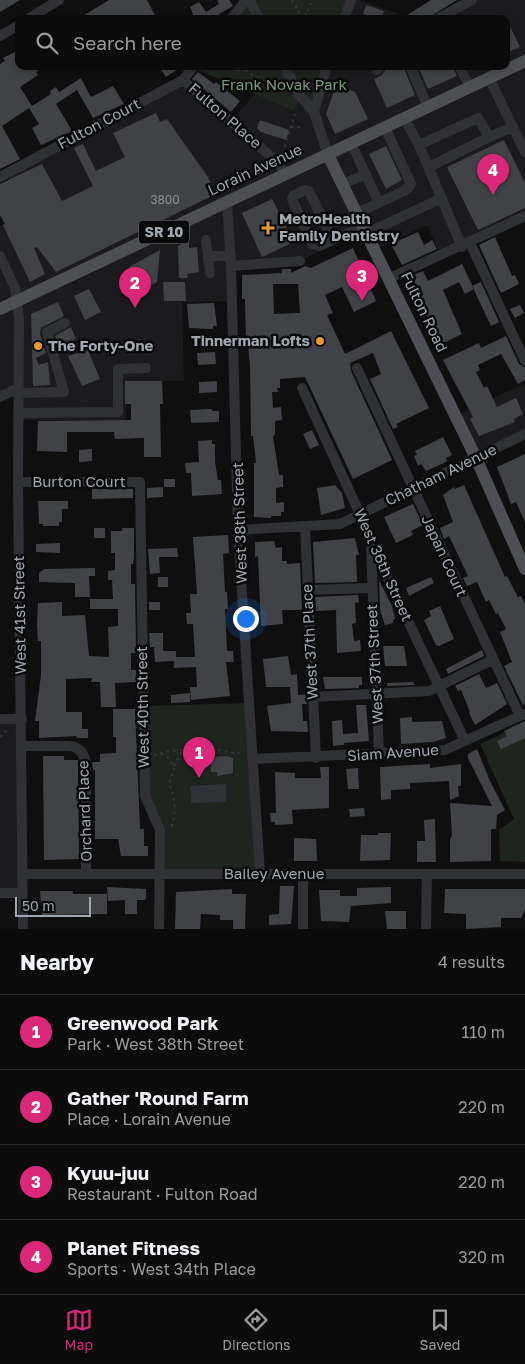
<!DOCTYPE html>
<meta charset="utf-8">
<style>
:root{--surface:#0b0b0c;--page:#141415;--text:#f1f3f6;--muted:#9a9b9d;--line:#2b2b2d;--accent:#db2777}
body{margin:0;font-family:"Golos Text",sans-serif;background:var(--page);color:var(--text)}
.scale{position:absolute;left:15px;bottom:12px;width:76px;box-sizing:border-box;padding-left:5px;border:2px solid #a1a7b0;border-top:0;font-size:14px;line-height:18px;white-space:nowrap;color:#a1a7b0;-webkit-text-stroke:4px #0a0a0b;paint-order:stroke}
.you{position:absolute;left:245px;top:618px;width:18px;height:18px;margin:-12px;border:4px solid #fff;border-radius:50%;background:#1a73e8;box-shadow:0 0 0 8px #1a73e833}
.badge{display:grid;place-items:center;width:32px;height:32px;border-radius:50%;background:var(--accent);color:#fff;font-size:16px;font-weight:700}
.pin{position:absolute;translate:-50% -41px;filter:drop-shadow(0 1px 2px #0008)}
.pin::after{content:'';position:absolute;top:26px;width:18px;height:15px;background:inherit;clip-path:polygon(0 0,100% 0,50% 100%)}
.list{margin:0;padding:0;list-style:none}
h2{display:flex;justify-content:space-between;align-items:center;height:65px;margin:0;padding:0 20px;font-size:21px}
h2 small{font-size:16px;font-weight:400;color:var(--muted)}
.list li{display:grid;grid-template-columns:32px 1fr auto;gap:15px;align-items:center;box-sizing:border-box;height:75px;padding:0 20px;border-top:1px solid var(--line)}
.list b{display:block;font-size:19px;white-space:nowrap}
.list p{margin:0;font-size:16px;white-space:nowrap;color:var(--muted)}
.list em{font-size:16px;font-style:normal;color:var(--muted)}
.icon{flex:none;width:28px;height:28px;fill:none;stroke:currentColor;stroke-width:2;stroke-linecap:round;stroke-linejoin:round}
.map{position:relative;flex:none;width:525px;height:929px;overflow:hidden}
.search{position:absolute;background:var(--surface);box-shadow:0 2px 8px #0003;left:15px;right:15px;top:15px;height:55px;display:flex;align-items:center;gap:12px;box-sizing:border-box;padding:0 18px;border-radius:10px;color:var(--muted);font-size:19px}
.sheet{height:365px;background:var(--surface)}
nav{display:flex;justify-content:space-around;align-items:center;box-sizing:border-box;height:70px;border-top:1px solid var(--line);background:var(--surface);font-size:14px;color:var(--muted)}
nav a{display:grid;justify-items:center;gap:2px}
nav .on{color:var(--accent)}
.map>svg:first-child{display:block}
.built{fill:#1b1b1d}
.green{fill:#1e241e}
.water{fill:#2c343a}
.building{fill:#404246;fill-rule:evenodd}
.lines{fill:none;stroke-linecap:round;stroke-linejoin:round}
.path{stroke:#36383c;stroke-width:2;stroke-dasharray:2.5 4;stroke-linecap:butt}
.minor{stroke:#303135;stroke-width:10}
.major{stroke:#4d4f54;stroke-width:12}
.poi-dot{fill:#e59a33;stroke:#0a0a0b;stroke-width:2}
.labels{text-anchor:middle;stroke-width:5;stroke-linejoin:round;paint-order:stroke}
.number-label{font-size:12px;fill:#898e96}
.shield{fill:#0a0a0b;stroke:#74787e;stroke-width:1}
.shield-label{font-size:14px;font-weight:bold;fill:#a1a7b0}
.park-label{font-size:15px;fill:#7a9a79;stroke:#0a0a0b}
.street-label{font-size:15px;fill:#a1a7b0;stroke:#0a0a0b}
.poi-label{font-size:15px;font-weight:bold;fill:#a1a7b0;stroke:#0a0a0b;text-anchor:start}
</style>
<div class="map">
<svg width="525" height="929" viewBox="0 0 525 929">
<rect width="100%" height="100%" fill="#0f0f10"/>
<path class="built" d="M351 0H359L396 13 399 19H344Z
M472 0H525V216L441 256 427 225 375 250 365 230 300 261 231 266 232 301 182 302 184 381H125L126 420H18V389L0 397V226L25 212 7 173 183 80 231 121 255 94 293 111 300 96 327 66H506V19H437Z
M525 383V434L476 458 456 416Z
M0 719H22V893H0Z"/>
<path class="green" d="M246 0H351L344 19H231Z
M194 66H327L314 112 300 96 294 111 193 68Z
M249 703 260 874H160V830L145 796 144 706Z
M525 723V862L500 861 499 830 514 819 480 744Z"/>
<path class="water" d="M226 784V802L191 803 190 786Z"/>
<path class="building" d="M0 0H20L0 12Z
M109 0H147L157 19H78Z
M217 0H229L233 6 219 14 221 19H195L190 7 199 2 206 12 219 4Z
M431 0H457L426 19H401Z
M366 5 384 11 381 19 363 14Z
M506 18 520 47 506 53Z
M19 50V66H44L36 72 38 75 20 87 32 106 2 126 20 159 0 169V64L5 61 3 58Z
M159 66H185L182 71 180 68 166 77Z
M388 66H403L415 95 387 108 374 79 382 75Z
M418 66H452L457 76 428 89Z
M198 72 214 84 216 82 240 101 231 112 192 79Z
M81 78 91 97 113 86 124 104 93 118 77 90 56 104 71 129 70 132 41 145 32 128 39 124 29 108 51 94 50 91 56 87 59 92Z
M336 85 355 92 368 119 335 134 326 114Z
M156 113 160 122 167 119 208 177 216 194 56 272 37 247 34 248 45 274 30 282 3 225 5 224 0 215V184L42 164 62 201 93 186 74 148 83 144 96 171 125 157 113 133Z
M260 120 289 130 286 140 261 132 257 128Z
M504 140 525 183V208L478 230 447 167Z
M386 146 402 180 386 189 369 154Z
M272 199 294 242 262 257 242 213Z
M418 232 424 245 432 240 437 249 402 265 391 244Z
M495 237 512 276 515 275 519 284 501 293 479 245Z
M189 240V248L197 247 199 272 187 274 188 278H179L178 246Z
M353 248 376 301 354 312 342 287 325 295 333 313 327 315 345 354 391 331 429 408 396 424 398 427 393 429 370 379 381 374 373 353 350 363 351 371 392 460 353 479 305 377 280 379V388H277L278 392H272L273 408 281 407 282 420 275 421V435L273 436 279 475H283V487L276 488V503L284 502V512H281V516H271V518L254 517V463H256L253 436H251L250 366 248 344 246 345 245 299H242V275L282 273V269H291V273L305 266 311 268ZM273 284H298L300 313 274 314Z
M160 250 157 282 141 291 129 267Z
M462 264 474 289 465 294 459 282 443 290 462 334 437 346 428 324 430 322 409 277 423 271 428 281Z
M163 282H185L186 301H164Z
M481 282 499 322 491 326 472 286Z
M89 289 101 312 85 320 74 296Z
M58 302 64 316 41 328 40 334 46 353 36 358 39 365 48 362 50 385 33 386 31 314Z
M214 303 217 326H213V329L189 328 187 304Z
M520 305 524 313 515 318 510 309Z
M71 327 76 339 59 347 55 336Z
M506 336 519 364 525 368V380L518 384 501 354 478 365 480 370 476 372 484 388 487 386 497 407 516 398 523 414 514 419 515 422 479 436 470 419 473 417 443 360 479 343 481 348Z
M88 350 100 379 82 386 68 356Z
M215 352 216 364 198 365 197 353Z
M125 381H162L163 404H160L161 457H144V438L115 439 114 432H67V452L37 451 38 421 131 420V404H125Z
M217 381V392L199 393V382Z
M212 409V411H219V422L191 423 190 410Z
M312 430 319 445 310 449 303 434Z
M443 437 452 455 446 458 447 461 444 463 426 471 421 464 418 466 414 456 417 455 415 451Z
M212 440V444H215V462L218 480H221L222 494 192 496 191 473H186L185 463 199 462 198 441Z
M92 449V461L79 462V450Z
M525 454V522L516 502 511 504 497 467Z
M164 479H175V487H164Z
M335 485 342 493 345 508 321 515 317 488Z
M464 485 505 577 507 576 518 597 521 596 525 604V704L523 705 504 666 512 662 500 632 506 629 498 613 496 614 489 600 486 602 477 582 467 586 463 578 468 576 449 536 444 539 440 528 453 522 443 495 454 487 455 489Z
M163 487V497L147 498V488Z
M92 489H133V498L92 499Z
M38 501H68V509H62V522H59V526H43V524H39Z
M413 504 423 525 411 531 413 535 396 543 384 517Z
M94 528H105V538H94Z
M122 528H134V557L133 564H131V584H135L136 653H131V670H136V682L115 683 116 707H101L100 682H91L92 678 66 679V712H82V729H88V738H77L76 736 39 738V721H35L41 675V641H38L37 625 38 603 62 602V616L85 615 89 656 109 657 108 627 118 626V609H90V599H113L112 580H108V571L115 570V553H111V531H122Z
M228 535 229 553 223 554 225 592H227L228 609H225L227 651H233L234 662H226L230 696 191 700 190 687H197L196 667 174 668V661L155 662 154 647H150L149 633H163V651H176V657H195L193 624H187L186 613H191L190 594H197L193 537Z
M355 538 359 555H356L357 582 315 583 313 542Z
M274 541 276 548 282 547V561H287V564L300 563 302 610H282L283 624 261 626 258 556 255 557V542Z
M60 543V553L36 552V544Z
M177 548 178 557H159L160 573 150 574 148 549Z
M95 568V576H89L90 597H75V583L39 582V573L44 569Z
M158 577H168V587H158Z
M431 577 434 583 409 596 406 588Z
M379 580 392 606 395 619 393 620V623L385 625 380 610Z
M358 595 359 602 355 603 356 623 352 624 354 641 360 640 361 651 337 653 336 610 316 611 315 597Z
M149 602H160V610H149Z
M440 606 454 639 439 646 436 645 424 620 431 616 429 611Z
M383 646H404L407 666H385Z
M482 650 484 656 448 674 446 669Z
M288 656 291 675 297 674 298 695 306 694 307 704H302L303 721H307L308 732 271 731 267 706 291 703 290 687H266L263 659Z
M479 674 486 688 497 683 507 704 475 725 469 713 470 712 461 690 458 691 455 686Z
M323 677H362V685H359V688L325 689Z
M413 682 415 685 387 686V683Z
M190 693V702L171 703V695Z
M356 705H366L369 741 344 743V745L333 746 332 721 342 720 343 734 358 733Z
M113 709H135L140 829H144V846H148V856H121L118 839H95V770H93L92 762H100V754L116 753V737H113Z
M412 717V722L442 721 446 738 433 742 401 744 400 718Z
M525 721V738L501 749 497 741 507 736 504 731Z
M477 749 490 781 505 810 497 815 496 829H491V861L450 862V840L452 835 450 803 492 806 468 758V754Z
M43 756H64V760H78L79 859 44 860Z
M227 756 233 758V773L217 776V772H211V757Z
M430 764V768L461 764V786H458L459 796 450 800 449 781 410 783V789L391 790V799L381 800 380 767Z
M320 767H329V808L292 810 293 824 275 825V822H271L270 813H276L275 772 295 773V778H321Z
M358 768 359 789H348L346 769Z
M364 808 365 816 350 817 349 809Z
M435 819 436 862H417V841H425L424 820Z
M378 833H391L390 860 360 861 361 835H378Z
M294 838 316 839 317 861H294Z
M280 886H294L291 924 269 925V915L279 914Z
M107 887 146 889V897L145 900H137V914H125V900L108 901Z
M391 887V903L351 906 349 922 321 921 319 890H340V896H357V888Z
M232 889V894H246L245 929H233V920H220V915L201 914 200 929H175L176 892Z
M445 889H525V910L521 918H501V927L466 929V914L444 913Z
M40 891H73V894H107V914L42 915Z
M385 911H406V929H387Z"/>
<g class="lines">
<path class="path" d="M292 0 302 17
M306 15 317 19
M298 19 306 15 312 0
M231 66 239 71 249 66
M203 68 213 66
M245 70 272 86 280 84
M291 127H302
M283 153 295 114
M0 737 7 730
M161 754 170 759 174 769 169 784C176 797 176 814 171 829
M154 755 170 751 205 748 243 754
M174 766 183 749"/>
<path class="minor" d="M250 0 259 19
M28 19 59 0
M231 19 246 0
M344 19 351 0
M437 19 472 0
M0 36 19 25
M284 66 300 96 314 112
M327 66 314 112 328 155
M410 66 428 107
M459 66 470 87
M377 70 381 66
M489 78 525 152
M183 80 275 160 286 174
M404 118 419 145 462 247
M351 143 379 203
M419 145 478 118 489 137 513 127
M429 167 489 137
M0 177 183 80 194 66
M343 184 366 174
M227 202 231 266 238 530 260 874
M357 213 406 190 411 184 385 127
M367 233 442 198
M206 240 208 256H231
M333 240 309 191 305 190 293 196 292 199 312 244 319 246 364 226
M470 243 525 361
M0 256 15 288 19 318 18 482 23 929
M208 256 210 273
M231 266 300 261
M390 278 525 216
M357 368 520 716
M302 388 360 514 371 543 465 741
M18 393 64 392 47 332 65 323
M0 397 18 388
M19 413 118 412V369L146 368
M18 482H140L145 796 160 830 159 929
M305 527 316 758
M238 530 340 524 525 434
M371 547 379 755
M307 590 371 588
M312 697 429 691 492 660
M0 719H22
M22 746H71C81 748 85 755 86 765V873
M252 759 445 750 524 714
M22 874H525
M303 874V929
M0 893H22
M426 929 427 874"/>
<path class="major" d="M328 155 476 458 525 569
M0 309 525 61"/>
</g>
<g class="poi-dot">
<path d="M265.5 220.5h5v5h5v5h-5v5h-5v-5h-5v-5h5z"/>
<circle cx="320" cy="341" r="5"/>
<circle cx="38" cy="346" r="5"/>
</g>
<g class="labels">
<g class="number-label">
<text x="165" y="204">3800</text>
</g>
<rect class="shield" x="139" y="220.5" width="50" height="23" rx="4"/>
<g class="shield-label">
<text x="164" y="237">SR 10</text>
</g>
<g class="park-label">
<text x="284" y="90">Frank Novak Park</text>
</g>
<g class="street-label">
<text transform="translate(225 116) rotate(41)" y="5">Fulton Place</text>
<text transform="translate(99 124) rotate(-28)" y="5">Fulton Court</text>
<text transform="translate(255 170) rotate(-25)" y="5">Lorain Avenue</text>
<text transform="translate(424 312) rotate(64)" y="5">Fulton Road</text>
<text transform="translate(441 475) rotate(-26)" y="5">Chatham Avenue</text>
<text x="79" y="487">Burton Court</text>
<text transform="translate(240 523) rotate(-92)" y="5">West 38th Street</text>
<text transform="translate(444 556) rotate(65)" y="5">Japan Court</text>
<text transform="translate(383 565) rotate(66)" y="5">West 36th Street</text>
<text transform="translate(20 615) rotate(-91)" y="5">West 41st Street</text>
<text transform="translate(310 642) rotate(-93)" y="5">West 37th Place</text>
<text transform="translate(375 664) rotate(-93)" y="5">West 37th Street</text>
<text transform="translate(143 707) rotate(-91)" y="5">West 40th Street</text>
<text transform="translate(393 753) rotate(-4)" y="5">Siam Avenue</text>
<text transform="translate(85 811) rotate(-92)" y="5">Orchard Place</text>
<text x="274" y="879">Bailey Avenue</text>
</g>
<g class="poi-label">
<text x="279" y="224">MetroHealth<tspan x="279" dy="17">Family Dentistry</tspan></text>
<text x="310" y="346" text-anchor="end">Tinnerman Lofts</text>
<text x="48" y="351">The Forty-One</text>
</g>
</g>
</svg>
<div class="scale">50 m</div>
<div class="you"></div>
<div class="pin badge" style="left:199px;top:778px">1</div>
<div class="pin badge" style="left:135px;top:308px">2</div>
<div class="pin badge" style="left:362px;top:301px">3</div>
<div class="pin badge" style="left:493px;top:195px">4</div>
<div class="search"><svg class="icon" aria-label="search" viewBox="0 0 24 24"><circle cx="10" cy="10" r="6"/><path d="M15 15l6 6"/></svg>Search here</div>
</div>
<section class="sheet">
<h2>Nearby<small>4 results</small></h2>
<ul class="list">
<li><span class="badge">1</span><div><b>Greenwood Park</b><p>Park · West 38th Street</p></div><em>110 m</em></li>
<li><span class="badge">2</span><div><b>Gather 'Round Farm</b><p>Place · Lorain Avenue</p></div><em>220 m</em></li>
<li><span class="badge">3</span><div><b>Kyuu-juu</b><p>Restaurant · Fulton Road</p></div><em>220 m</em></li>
<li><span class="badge">4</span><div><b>Planet Fitness</b><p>Sports · West 34th Place</p></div><em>320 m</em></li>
</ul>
</section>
<nav>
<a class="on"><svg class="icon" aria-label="map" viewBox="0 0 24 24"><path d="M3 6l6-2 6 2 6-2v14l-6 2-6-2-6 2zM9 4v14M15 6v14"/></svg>Map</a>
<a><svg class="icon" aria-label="directions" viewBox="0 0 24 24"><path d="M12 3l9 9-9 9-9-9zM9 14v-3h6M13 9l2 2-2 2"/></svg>Directions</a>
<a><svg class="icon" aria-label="saved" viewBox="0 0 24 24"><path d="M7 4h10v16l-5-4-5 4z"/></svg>Saved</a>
</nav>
